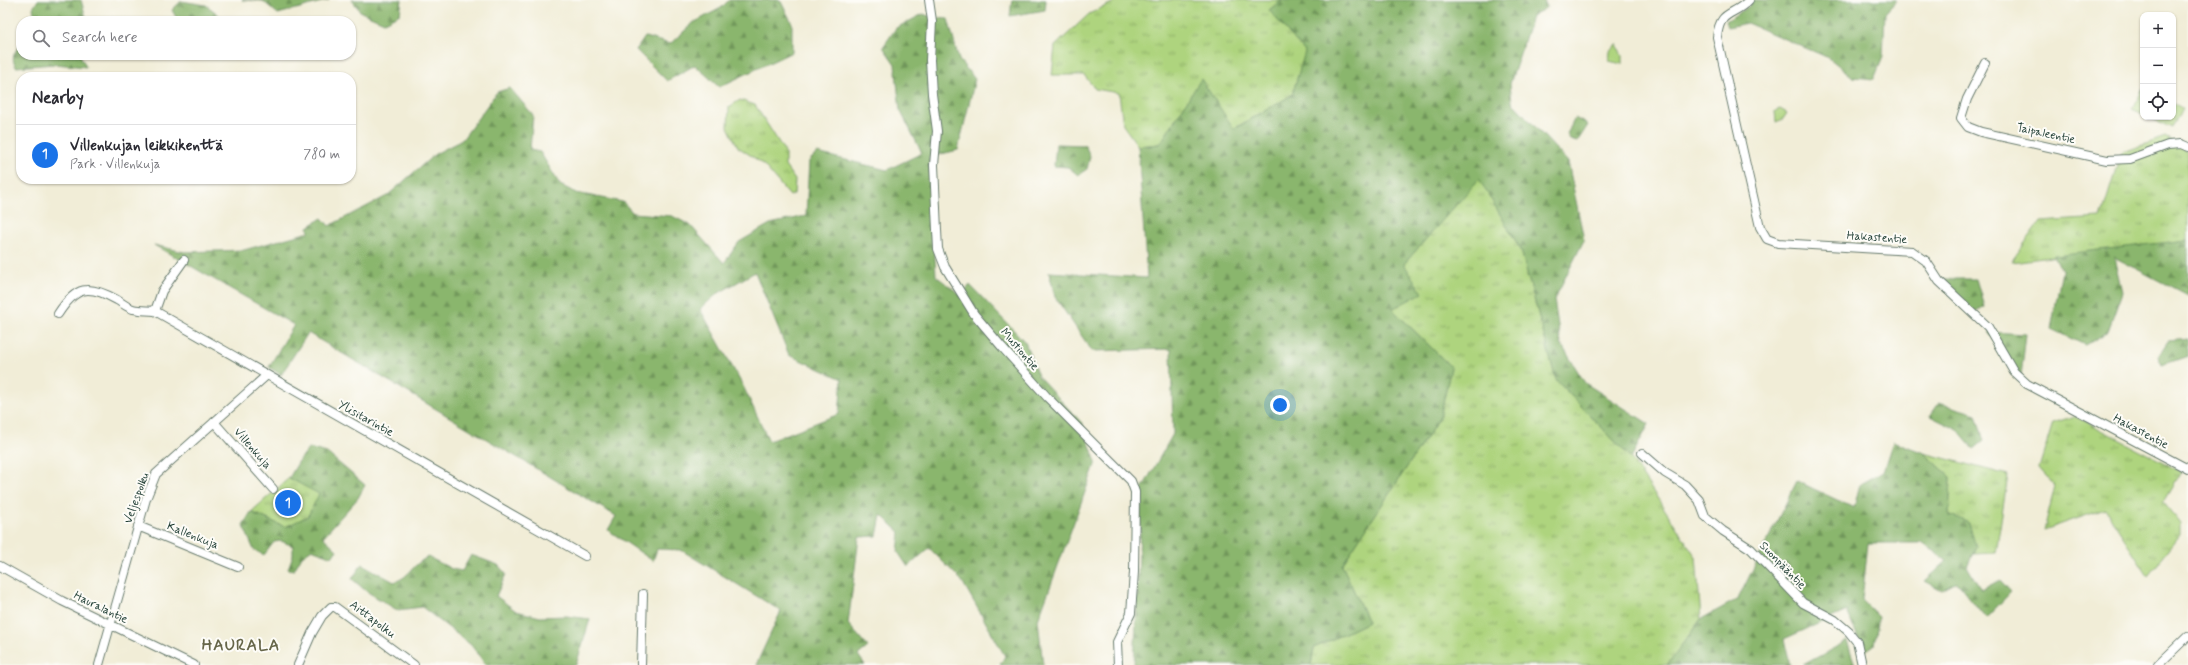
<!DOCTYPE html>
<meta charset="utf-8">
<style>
:root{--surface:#fff;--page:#f2f2f3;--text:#2b2b33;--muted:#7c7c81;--line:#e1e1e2;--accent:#1a73e8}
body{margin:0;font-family:Mynerve,sans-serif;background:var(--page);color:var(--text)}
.controls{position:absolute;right:12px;top:12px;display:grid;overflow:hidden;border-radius:8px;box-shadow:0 1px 3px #0004}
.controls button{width:36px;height:36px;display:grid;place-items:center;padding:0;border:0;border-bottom:1px solid var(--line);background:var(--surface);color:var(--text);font:20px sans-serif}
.you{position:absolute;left:1280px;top:405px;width:14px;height:14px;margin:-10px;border:3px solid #fff;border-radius:50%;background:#1a73e8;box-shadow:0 0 0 6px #1a73e833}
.badge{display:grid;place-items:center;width:26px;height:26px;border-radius:50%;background:var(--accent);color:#fff;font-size:13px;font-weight:700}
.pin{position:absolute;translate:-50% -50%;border:2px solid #fff;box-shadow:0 1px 4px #0006}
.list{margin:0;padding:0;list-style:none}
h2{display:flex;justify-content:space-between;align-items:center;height:52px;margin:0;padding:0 16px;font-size:17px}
h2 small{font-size:13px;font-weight:400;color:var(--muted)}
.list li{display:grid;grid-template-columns:26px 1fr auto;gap:12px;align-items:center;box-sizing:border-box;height:60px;padding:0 16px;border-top:1px solid var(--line)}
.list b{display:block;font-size:15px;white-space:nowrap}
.list p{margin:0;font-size:13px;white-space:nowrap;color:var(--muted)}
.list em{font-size:13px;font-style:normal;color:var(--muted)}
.icon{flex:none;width:22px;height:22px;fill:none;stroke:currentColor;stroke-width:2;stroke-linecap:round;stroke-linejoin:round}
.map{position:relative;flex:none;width:2188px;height:665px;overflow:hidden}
.search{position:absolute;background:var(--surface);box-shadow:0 1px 3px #0004;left:16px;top:16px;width:340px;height:44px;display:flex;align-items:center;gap:10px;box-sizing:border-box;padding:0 14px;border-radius:16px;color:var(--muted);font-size:15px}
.panel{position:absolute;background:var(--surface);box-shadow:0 1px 3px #0004;left:16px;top:72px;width:340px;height:112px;border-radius:16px}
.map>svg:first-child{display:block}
.grass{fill:url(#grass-tufts);stroke:#668859}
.forest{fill:url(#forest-firs);stroke:#547a50;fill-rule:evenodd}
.pitch{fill:#aed47e;stroke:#668859}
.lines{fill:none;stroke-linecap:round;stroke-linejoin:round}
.street-casing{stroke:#687b6d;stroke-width:10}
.street{stroke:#fff;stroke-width:8}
.labels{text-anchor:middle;stroke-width:4;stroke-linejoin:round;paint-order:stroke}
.street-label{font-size:12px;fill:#1f3d34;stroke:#fdfcf7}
.district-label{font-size:16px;font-weight:bold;letter-spacing:1px;fill:#666649;stroke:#fdfcf7}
</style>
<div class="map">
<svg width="2188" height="665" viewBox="0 0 2188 665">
<defs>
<pattern id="grass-tufts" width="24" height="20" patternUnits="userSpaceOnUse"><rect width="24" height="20" fill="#aed47e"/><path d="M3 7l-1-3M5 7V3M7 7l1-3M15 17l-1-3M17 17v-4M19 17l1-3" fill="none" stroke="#8dad68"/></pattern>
<pattern id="forest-firs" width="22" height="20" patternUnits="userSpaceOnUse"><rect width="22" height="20" fill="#8ab66d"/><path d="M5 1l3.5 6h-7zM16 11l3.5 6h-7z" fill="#70955a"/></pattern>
</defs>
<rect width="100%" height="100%" fill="#fdfcf7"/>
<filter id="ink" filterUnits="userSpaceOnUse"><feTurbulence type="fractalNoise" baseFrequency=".025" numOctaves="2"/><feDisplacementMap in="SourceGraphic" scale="8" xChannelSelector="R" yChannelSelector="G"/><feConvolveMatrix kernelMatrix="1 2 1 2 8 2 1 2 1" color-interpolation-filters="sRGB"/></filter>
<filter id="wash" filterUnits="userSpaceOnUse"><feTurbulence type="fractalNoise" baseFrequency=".012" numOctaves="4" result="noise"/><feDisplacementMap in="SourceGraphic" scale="16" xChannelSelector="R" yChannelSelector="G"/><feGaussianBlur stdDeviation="0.9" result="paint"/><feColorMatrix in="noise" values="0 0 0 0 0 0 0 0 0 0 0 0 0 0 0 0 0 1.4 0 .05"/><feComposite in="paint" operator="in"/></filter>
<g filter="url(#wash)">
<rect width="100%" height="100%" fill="#f1edd7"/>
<path class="grass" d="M1118 0H1282L1269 10 1306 52 1292 95 1233 129 1201 80 1160 144 1138 146 1123 125 1119 93 1095 89 1084 75H1052L1055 46 1089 14Z
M1617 44 1622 56V64L1609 61 1610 51Z
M740 100 755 105 785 152V166L795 180 794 194 790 196 762 163 738 147 728 127 729 107Z
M1780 109 1787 113 1783 119 1776 122 1775 111Z
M2165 137 2188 151V240L2011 262 2040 222 2101 218 2121 153Z
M1479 178 1521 250 1556 380 1631 458 1696 557 1701 619 1667 665H1311L1314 648 1368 622 1342 565 1440 417 1451 367 1392 309 1404 264Z
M2075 416 2181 472 2163 502 2180 523V535L2148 575 2105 509 2044 530 2055 486 2039 468 2053 423Z
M1924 453 2008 475 1996 553 1973 554 1976 547 1949 514 1951 477Z
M289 478 320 494 308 516 285 527 251 512Z"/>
<path class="forest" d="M38 0H81L87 21H36L33 8Z
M242 0H329L278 14 263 1Z
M352 0H402L400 14 384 22 361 12Z
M729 0H780L792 23V52L719 87 695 65 667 81 636 50 645 37 670 44 693 23 721 8Z
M1012 0H1046L1045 10 1010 16Z
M1282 0H1544L1547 7 1532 17 1510 84 1512 102 1568 162 1584 240 1554 300 1561 344 1585 383 1649 424 1631 458 1556 380 1521 250 1479 179 1404 264 1422 293 1392 309 1451 367 1440 417 1342 565 1368 622 1314 648 1311 665H1134L1142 489 1173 434 1171 349 1092 351 1055 297 1049 272 1147 278 1138 146 1160 144 1201 79 1234 129 1292 95 1305 52 1269 10Z
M1753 0H1897L1885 13 1883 57 1874 79 1853 77 1829 58 1747 23 1728 27 1726 21 1748 7Z
M181 1 206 5 218 14 219 21H178L172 10Z
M923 14 935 18 948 19 959 60 975 79 958 150 929 157 936 276 961 295 970 285 1025 342 1038 376 1082 423 1096 462 1038 620 1043 665H1000L1005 656 962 581 929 548 908 567 898 552 900 532 881 515 877 536 859 537 848 624 868 647 858 655 865 665H756L781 611 681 550 657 549 653 561 608 530 616 516 308 333 281 375 269 367 294 325 154 245 184 252 244 250 309 232 308 227 322 218 329 226 387 196 435 154 462 140 497 92 510 88 533 115 530 150 540 152 560 185 576 193 623 202 633 213 672 216 690 225 724 263 739 242 770 224 806 216 809 161 817 153 887 170 922 153 900 110 895 64 883 47 896 28ZM755 272 789 355 842 379 839 414 769 441 743 386 700 309 717 294Z
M21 43V55H80L86 67 55 64 16 67C10 57 15 52 21 43Z
M1575 118 1588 125 1577 142 1570 140 1567 134Z
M1056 144 1085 145 1090 156 1087 169 1078 175 1068 167 1054 166Z
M2188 240V296L2114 257 2122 292 2108 331 2085 345 2051 329 2062 271 2054 255Z
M1944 279H1976L1984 306 1973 315Z
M1988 332 2026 334 2021 376Z
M2188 339V356L2162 365 2158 356 2168 341Z
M1939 403 1976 414 1984 441 1974 449 1958 430 1930 416Z
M1893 441 1924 453 1951 477 1949 514 1969 523 1976 547 1967 566 1981 590 2000 580 2011 592 1986 618 1957 582 1942 590 1925 581 1947 561 1922 543H1868L1862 600 1879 617 1874 645 1864 652 1847 611 1784 639 1790 665H1667L1701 619 1738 599 1797 481 1854 508 1860 484 1883 471Z
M309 448 327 453 365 485 358 498 323 537 337 550 332 557 312 549 302 556 294 570 288 569 293 555V546L281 541 274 542 264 555 254 550 243 525 251 512 285 527 308 516 319 494 289 478 299 461Z
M471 555 498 565 506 574 496 596 516 611 540 617 566 616 590 619 576 665H486L471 645 422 607 397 610 366 591 352 579 362 564 394 582C411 577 412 564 428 557L452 569 462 571Z
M1847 641 1855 665H1803Z"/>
<path class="pitch" d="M2143 89V114L2132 109Z
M2173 103 2182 108 2172 128 2148 117H2173Z"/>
</g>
<g filter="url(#ink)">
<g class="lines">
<defs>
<path id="street" d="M929 0 932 21 930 60 932 94 937 131 934 165 937 230 938 249 945 267 974 314 1002 347 1048 398 1131 481 1135 492 1134 572 1131 613 1117 642 1118 665
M1749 0C1733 17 1720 9 1717 37L1760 227 1767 239 1778 243 1912 251 1926 261 1939 281 1988 327 2014 372 2027 384 2188 469
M1985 63 1967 99 1961 118 1968 127 1981 132 2107 160 2130 159 2168 145 2181 144 2188 147
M155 311 162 291 184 260
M58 314C76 286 88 284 117 300 122 303 128 308 133 309 140 311 148 310 155 311L585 556
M214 422 273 489
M1642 453 1665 473 1685 485 1699 500 1705 516 1723 531 1751 549 1803 603 1835 620 1849 632 1857 642 1862 665
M138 526 238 567
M0 566 62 601 194 665
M99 665 146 499 156 474 267 375
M298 665 312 633 322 616 331 607H335L414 665
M641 665 643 594
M2158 665 2188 636"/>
</defs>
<use href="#street" class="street-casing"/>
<use href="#street" class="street"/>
</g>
</g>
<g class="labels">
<g class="street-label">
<text transform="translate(2046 133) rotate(12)" y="4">Taipaleentie</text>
<text transform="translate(1877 237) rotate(4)" y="4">Hakastentie</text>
<text transform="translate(1020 349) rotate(49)" y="4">Mustiontie</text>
<text transform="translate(366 418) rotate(29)" y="4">Ylisitarintie</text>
<text transform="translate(2141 431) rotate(28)" y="4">Hakastentie</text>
<text transform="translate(253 448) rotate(49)" y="4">Villenkuja</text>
<text transform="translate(136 498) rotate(-70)" y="4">Veljespolku</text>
<text transform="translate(193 535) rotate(22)" y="4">Kallenkuja</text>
<text transform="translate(1783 565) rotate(46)" y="4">Suonpääntie</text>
<text transform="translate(101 607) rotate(26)" y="4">Hauralantie</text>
<text transform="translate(373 619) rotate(37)" y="4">Aittapolku</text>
</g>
<g class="district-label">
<text x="241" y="650">HAURALA</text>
</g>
</g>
</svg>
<div class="controls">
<button>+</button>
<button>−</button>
<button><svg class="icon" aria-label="locate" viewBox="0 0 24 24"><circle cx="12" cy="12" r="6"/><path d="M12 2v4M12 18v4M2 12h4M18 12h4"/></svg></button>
</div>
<div class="you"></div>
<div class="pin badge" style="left:288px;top:503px">1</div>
<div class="search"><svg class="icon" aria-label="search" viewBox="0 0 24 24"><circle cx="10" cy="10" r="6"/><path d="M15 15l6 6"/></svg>Search here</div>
<section class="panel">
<h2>Nearby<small></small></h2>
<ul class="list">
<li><span class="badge">1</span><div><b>Villenkujan leikkikenttä</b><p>Park · Villenkuja</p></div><em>780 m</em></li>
</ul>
</section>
</div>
